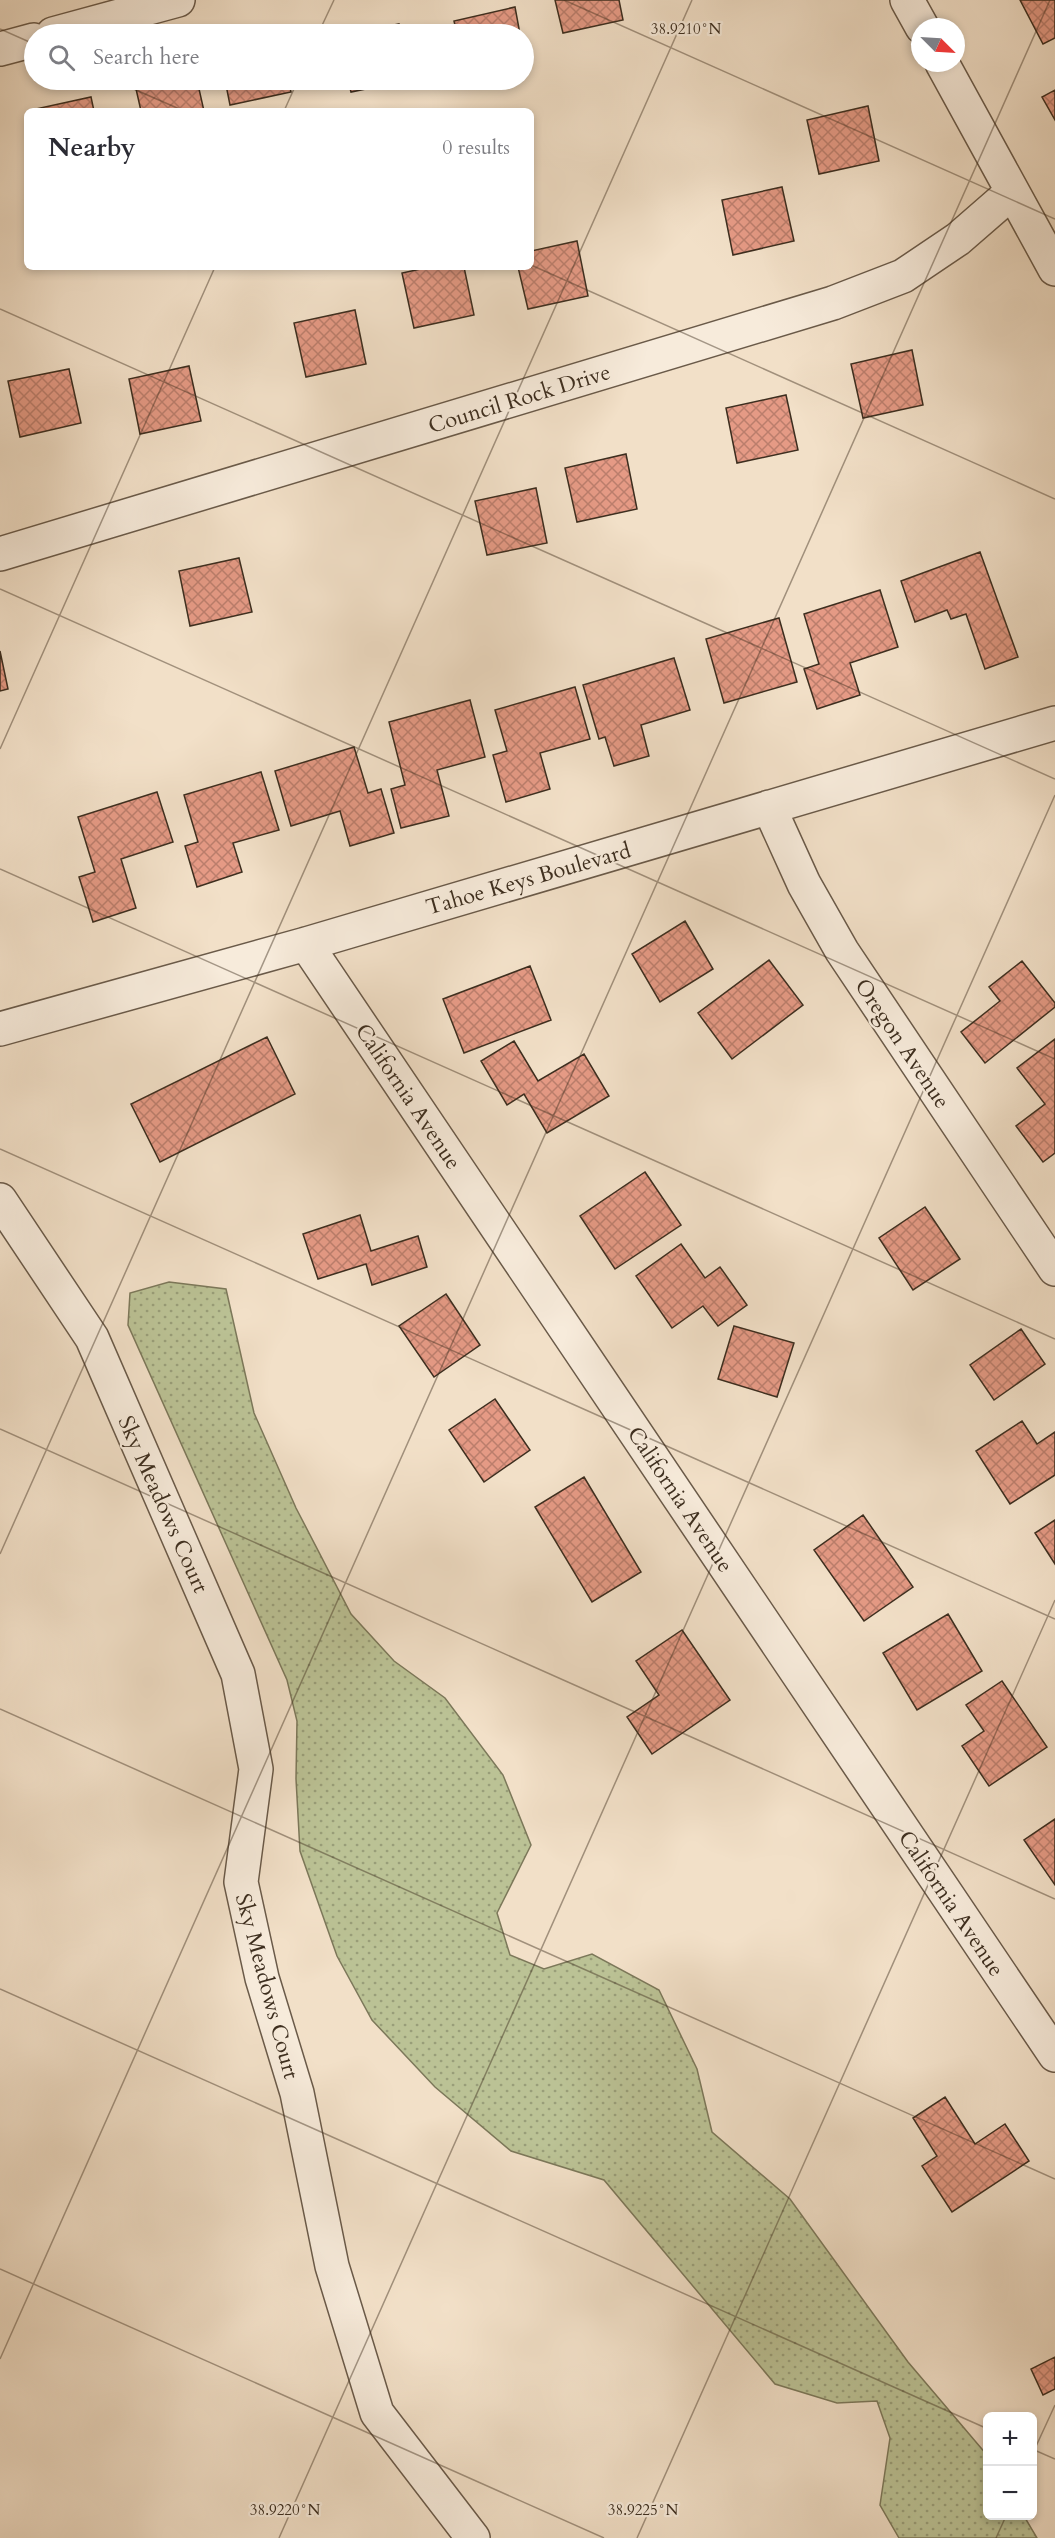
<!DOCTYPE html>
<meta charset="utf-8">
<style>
:root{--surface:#fff;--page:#f7f7f7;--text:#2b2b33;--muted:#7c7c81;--line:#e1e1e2}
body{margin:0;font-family:Cardo,serif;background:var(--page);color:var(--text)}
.controls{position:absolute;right:18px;bottom:18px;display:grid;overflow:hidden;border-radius:9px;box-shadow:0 3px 9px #0003}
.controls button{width:54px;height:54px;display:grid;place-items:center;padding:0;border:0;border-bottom:2px solid var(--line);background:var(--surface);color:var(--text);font:30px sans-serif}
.compass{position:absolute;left:911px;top:18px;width:54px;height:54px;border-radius:50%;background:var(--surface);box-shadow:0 3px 9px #0003;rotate:114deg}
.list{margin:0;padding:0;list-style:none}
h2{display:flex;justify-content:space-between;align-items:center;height:78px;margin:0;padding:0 24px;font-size:26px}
h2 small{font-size:20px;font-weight:400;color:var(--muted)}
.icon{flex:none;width:33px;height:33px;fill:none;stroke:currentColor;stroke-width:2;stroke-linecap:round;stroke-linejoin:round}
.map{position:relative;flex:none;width:1055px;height:2538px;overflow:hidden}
.search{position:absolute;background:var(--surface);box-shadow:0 3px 9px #0003;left:24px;top:24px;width:510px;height:66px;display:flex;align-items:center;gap:15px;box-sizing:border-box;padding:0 21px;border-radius:33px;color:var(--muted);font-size:22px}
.panel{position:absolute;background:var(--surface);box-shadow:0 3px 9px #0003;left:24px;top:108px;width:510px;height:162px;border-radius:9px}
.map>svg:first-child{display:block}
.green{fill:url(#green-dots);stroke:#7c785a;stroke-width:1.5}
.building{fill:url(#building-cross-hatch);stroke:#3d2e1f;stroke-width:1.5}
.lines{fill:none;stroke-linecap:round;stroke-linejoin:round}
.minor-casing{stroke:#6a5a49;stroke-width:36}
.minor{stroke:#f7ebdb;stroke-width:33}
.ticks{fill:none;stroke:#3d2e1f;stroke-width:1.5;stroke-opacity:0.45}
.labels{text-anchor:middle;stroke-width:4.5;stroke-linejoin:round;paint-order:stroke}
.street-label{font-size:22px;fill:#3d2e1f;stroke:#f7ebdb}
.ticks-label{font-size:15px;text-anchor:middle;fill:#3d2e1f;stroke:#f7ebdb;stroke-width:4.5;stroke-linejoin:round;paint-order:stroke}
</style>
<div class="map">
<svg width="1055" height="2538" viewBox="0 0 1055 2538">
<defs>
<pattern id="green-dots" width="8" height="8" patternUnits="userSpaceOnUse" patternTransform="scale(1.5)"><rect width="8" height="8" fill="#bbc295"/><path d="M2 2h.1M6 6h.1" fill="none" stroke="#999e79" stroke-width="1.8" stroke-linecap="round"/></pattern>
<pattern id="building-cross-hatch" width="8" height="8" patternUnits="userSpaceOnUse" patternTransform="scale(1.5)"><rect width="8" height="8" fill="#e59a85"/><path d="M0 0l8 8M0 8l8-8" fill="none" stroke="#bb7e6c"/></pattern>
</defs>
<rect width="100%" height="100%" fill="#f2e0c8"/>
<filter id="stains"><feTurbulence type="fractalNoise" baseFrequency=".00333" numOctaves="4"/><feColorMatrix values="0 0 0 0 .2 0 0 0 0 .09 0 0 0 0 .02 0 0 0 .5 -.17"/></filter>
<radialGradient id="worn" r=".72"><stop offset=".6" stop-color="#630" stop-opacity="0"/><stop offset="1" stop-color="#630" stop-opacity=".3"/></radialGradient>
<path class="green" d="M169 1282 226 1289 254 1413 296 1508 351 1614 394 1661 445 1698 503 1775 531 1845 497 1913 510 1955 544 1969 592 1954 659 1990 697 2069 712 2132 790 2199 908 2362 987 2455 988 2516H1024L1037 2538H899L880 2505 890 2438 877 2401 837 2403 775 2384 604 2180 511 2151 435 2087 372 2020 337 1956 300 1851 296 1779 297 1721 287 1680 128 1325 130 1293Z"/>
<path class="building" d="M555 0H619L623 20 563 33Z
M1020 0H1055V38L1043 44Z
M515 7 520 34H457L454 21Z
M399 24 402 34H352Z
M134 80H197L204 111H141Z
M225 80H288L291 92 230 105Z
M348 80H409L351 92Z
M1055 90V120L1042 97Z
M91 97 94 111H31V110Z
M868 106 879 161 819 174 807 120Z
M782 187 794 241 733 255 722 200Z
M577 241 588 296 528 309 518 267H531V251Z
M430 267H464L474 315 414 328 402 273Z
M355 310 366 364 306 377 294 323Z
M912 350 923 405 863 418 851 364Z
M189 366 201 421 140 434 129 379Z
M69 369 81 423 20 437 8 381Z
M786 395 798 450 737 463 726 408Z
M626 454 637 509 577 522 565 468Z
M536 488 547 543 487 555 475 501Z
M980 552 1018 657 985 669 966 614 951 619 947 610 915 622 901 581Z
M239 558 252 612 190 626 179 571Z
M880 590 898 647 850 663 860 695 817 709 804 669 819 664 804 614Z
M779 618 797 682 724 703 706 639Z
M0 651 8 689 0 691Z
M674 658 690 710 641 725 649 756 614 766 605 737 599 739 583 685Z
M575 687 590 739 540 753 550 789 506 802 493 755 507 751 495 710Z
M470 700 485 757 437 770 449 816 401 828 391 789 405 785 389 722Z
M354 747 368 793 381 789 394 833 350 846 340 811 291 826 275 771Z
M261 772 279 830 233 843 242 872 197 887 185 846 198 842 184 795Z
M157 792 173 842 121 859 136 908 93 922 79 877 95 872 78 817Z
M685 921 713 969 660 1002 632 954Z
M769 960 803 1005 732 1059 698 1013Z
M1022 961 1055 1003V1007L985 1063 961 1032 1000 1001 989 987Z
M530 966 551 1020 464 1053 443 999Z
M267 1037 295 1094 160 1162 131 1104Z
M1055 1039V1153L1043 1162 1016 1126 1045 1104 1017 1068Z
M514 1041 538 1081 584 1054 609 1096 547 1133 524 1094 507 1105 481 1061Z
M645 1172 681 1225 615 1269 580 1216Z
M925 1207 960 1259 913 1290 879 1238Z
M360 1215 371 1251 418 1236 427 1267 372 1285 366 1264 318 1279 303 1234Z
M681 1244 705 1278 720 1267 747 1305 718 1326 703 1306 672 1328 636 1276Z
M446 1294 480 1345 434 1377 399 1326Z
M734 1326 794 1343 777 1397 718 1379Z
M1021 1329 1045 1364 994 1400 970 1365Z
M495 1399 530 1450 484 1482 449 1430Z
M1022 1421 1037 1444 1055 1432V1475L1010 1504 976 1451Z
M584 1477 641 1572 592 1602 535 1507Z
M863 1515 913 1587 864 1621 814 1550Z
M1055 1520V1564L1035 1533Z
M948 1614 982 1671 917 1710 883 1653Z
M682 1630 730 1700 652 1754 627 1717 659 1695 636 1661Z
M1002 1681 1047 1747 989 1786 962 1746 984 1731 966 1705Z
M1055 1819V1885L1024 1840Z
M945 2097 975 2144 1005 2124 1029 2161 952 2212 922 2166 937 2156 913 2118Z
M1055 2357V2389L1043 2395 1031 2369Z"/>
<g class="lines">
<defs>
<path id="minor" d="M907 0 922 27
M53 34 178 0
M0 49 34 40
M942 63 1055 269
M0 554 833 303 903 276 958 239 1012 192
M769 807 804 884 842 951 1055 1269
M306 944 1055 2055
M0 1029 306 944 1055 723
M0 1200 92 1338 238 1674 256 1769 241 1882 262 1978 297 2093 332 2266 377 2413 473 2538"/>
</defs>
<use href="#minor" class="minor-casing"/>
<use href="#minor" class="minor"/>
</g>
<path class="ticks" d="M564 0 1055 219M0 29 34 44M318 34 334 0M113 80 184 111M284 111 298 80M531 265 1055 499M0 309 1055 779M0 589 1055 1059M0 749 215 267M0 869 1055 1339M0 1149 1055 1619M0 1429 1055 1899M0 1554 692 0M0 1709 1055 2179M0 1989 988 2429M0 2269 604 2538M0 2359 1050 0M1032 2449 1055 2459M1032 2455 1055 2405M279 2538 1055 795M637 2538 1055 1600M996 2538 1006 2516"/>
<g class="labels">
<g class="street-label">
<text transform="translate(519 398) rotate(-17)" y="8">Council Rock Drive</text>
<text transform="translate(528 878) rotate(-16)" y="8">Tahoe Keys Boulevard</text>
<text transform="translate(903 1043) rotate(56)" y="8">Oregon Avenue</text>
<text transform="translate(409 1096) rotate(56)" y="8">California Avenue</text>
<text transform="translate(681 1499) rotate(56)" y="8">California Avenue</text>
<text transform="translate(164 1504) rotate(66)" y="8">Sky Meadows Court</text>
<text transform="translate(952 1903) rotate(56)" y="8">California Avenue</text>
<text transform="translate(268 1986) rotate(75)" y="8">Sky Meadows Court</text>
</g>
</g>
<g class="ticks-label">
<text x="686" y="34">38.9210°N</text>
<text x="285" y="2515">38.9220°N</text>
<text x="643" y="2515">38.9225°N</text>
</g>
<rect width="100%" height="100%" filter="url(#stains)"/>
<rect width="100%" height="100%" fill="url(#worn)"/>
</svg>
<div class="controls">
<button>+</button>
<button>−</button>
</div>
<svg class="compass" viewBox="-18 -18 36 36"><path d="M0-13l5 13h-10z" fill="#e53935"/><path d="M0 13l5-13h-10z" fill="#7c7c81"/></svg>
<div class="search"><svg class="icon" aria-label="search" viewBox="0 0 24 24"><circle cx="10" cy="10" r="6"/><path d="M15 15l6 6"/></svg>Search here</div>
<section class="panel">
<h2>Nearby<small>0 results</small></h2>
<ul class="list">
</ul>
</section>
</div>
